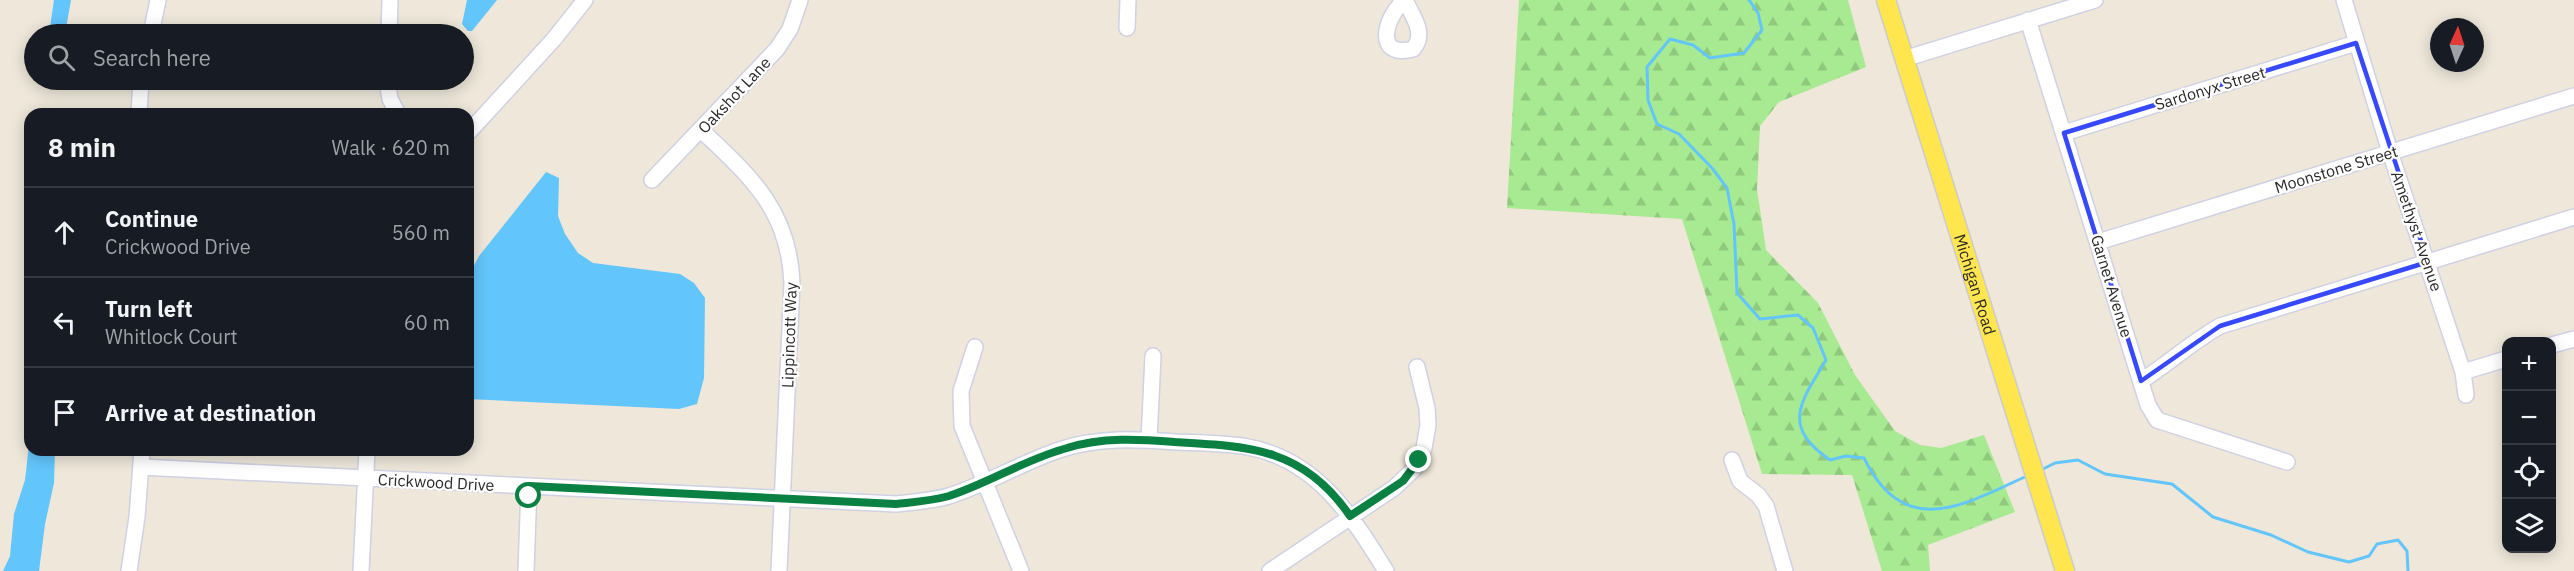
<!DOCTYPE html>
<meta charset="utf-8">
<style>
:root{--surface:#171b24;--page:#242831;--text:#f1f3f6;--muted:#9ea1a6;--line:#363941}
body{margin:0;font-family:"IBM Plex Sans",sans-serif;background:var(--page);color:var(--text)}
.controls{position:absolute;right:18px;bottom:18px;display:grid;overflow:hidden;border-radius:12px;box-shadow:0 3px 15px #0003}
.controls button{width:54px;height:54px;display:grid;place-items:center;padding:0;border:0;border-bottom:2px solid var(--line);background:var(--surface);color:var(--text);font:30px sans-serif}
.compass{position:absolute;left:2430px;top:18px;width:54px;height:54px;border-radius:50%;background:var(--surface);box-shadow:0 3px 15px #0003;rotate:3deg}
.stop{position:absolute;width:18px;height:18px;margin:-14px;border:4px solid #0b8043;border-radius:50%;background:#fff}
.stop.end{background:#0b8043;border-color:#fff;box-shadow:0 2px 6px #0008}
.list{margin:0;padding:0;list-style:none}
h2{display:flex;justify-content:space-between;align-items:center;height:78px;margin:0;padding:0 24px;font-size:26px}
h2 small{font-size:20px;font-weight:400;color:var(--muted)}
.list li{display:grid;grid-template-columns:39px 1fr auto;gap:18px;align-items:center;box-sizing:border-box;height:90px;padding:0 24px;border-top:2px solid var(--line)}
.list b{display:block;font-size:22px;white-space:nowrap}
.list p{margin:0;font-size:20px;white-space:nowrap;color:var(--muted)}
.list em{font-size:20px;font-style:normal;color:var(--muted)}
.icon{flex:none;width:33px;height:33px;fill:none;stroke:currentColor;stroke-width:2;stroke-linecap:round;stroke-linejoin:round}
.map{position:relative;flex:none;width:2574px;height:571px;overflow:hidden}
.search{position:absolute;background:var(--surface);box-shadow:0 3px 15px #0003;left:24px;top:24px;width:450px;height:66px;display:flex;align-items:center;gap:15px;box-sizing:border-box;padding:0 21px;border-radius:33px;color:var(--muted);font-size:22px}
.panel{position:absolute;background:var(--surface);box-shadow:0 3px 15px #0003;left:24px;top:108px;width:450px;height:348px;border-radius:18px}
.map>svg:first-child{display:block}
.forest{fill:url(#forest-firs)}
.water{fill:#62c5fb}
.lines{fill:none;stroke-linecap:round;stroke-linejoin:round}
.stream{stroke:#62c5fb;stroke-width:3}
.minor-casing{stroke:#cfd1e4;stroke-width:18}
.major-casing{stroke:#ccc;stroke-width:21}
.minor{stroke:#fff;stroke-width:15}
.major{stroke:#ffe54e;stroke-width:18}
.route{stroke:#0b8043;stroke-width:8}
.marked{fill:none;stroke:#3649ff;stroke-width:4.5;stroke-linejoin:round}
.labels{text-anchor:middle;stroke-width:4.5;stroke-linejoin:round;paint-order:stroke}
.street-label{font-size:16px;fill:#2a2a2a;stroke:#fff}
</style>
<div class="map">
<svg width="2574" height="571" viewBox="0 0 2574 571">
<defs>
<pattern id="forest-firs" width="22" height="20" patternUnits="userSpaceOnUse" patternTransform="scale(1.5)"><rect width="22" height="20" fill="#a7ea91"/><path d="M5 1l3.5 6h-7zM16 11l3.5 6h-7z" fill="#90c97d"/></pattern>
</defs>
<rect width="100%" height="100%" fill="#eee7da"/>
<path class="forest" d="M1519 0H1848L1866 67 1779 102 1760 126 1757 189 1766 250 1818 303 1855 375 1895 431 1920 445 1941 448 1984 435 2015 512 1928 545 1930 571H1882L1852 475 1762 474 1682 219 1507 208Z"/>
<path class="water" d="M54 0H71L65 34H49Z
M467 0H497L472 31H468L462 24Z
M546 172 559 178 558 216 565 234 578 253 593 263 680 274 694 283 705 298 704 378 697 404 679 409 468 399V277L479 256Z
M30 436V450H55L54 483 45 524 39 571H3L10 556 14 514 25 480Z"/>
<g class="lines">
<path class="stream" d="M1749 0 1758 13 1762 30 1744 53 1710 58 1693 45 1670 39 1647 67 1648 100 1657 124 1679 134 1712 168 1727 188 1734 224 1737 293 1760 319 1798 315 1813 328 1826 360C1800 403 1781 426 1830 460L1846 456 1864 458C1905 542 1965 504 2029 475
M2041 470 2055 463 2078 460 2105 474 2172 484 2213 517 2271 535 2308 552 2349 562 2369 556 2377 544 2398 540 2407 551 2408 571"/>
<defs>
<path id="minor" d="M1405 0C1385 16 1373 59 1413 49 1427 33 1412 16 1405 0
M2344 0 2390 152 2463 372 2466 395
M2028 20 2148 405 2157 420 2287 462
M1127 28 1128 0
M151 34 158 0
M389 34 390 0
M1904 59 2095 0
M387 80 390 99 398 114
M139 114 141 80
M701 130C751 177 789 210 792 283L779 571
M468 133 554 39 585 0
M2064 133 2356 43
M652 180 777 49 790 29 800 0
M2098 242 2574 96
M2552 345 2574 339
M975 347 961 391 962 426 1021 571
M2463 372 2506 359
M2141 381C2169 363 2192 342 2220 326L2574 217
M1149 440 1153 356
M1732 460 1740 481 1758 495 1766 506 1785 571
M141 467 896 504C914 502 931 501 949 496 987 484 1021 463 1059 450 1097 437 1136 439 1176 442 1200 443 1225 443 1248 447 1317 460 1352 516 1386 571
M129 571 137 517 142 450
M361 571 367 450
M526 571 529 486
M1270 571 1394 488 1414 469 1424 448 1428 425 1427 408 1417 367"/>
<g id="major">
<path id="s1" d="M1886 0 2065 571"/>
</g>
</defs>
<use href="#minor" class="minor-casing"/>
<use href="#major" class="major-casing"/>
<use href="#minor" class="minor"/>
<use href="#major" class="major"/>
</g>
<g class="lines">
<path class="route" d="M529 496V486L896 504C914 502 931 501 949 496 989 483 1026 459 1067 448 1102 437 1138 439 1175 442 1249 446 1304 448 1350 516L1403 481 1419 460"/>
</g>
<path class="marked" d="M2356 43 2428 262 2220 326 2141 381 2064 133Z"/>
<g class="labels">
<g class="street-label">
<text transform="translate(2210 88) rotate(-17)" y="6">Sardonyx Street</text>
<text transform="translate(734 95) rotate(-47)" y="6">Oakshot Lane</text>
<text transform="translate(2336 169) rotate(-17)" y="6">Moonstone Street</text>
<text transform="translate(2417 231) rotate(71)" y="6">Amethyst Avenue</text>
<text dy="6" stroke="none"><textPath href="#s1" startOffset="298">Michigan Road</textPath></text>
<text transform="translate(2112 286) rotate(73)" y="6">Garnet Avenue</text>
<text transform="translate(789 335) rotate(-88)" y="6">Lippincott Way</text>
<text transform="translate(436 482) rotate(3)" y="6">Crickwood Drive</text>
</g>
</g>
</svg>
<div class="controls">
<button>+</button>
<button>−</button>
<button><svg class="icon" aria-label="locate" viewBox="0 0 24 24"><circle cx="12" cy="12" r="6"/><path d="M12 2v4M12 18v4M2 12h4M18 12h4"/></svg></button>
<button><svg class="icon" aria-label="layers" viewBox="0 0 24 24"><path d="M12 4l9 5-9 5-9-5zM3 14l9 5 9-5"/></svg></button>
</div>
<svg class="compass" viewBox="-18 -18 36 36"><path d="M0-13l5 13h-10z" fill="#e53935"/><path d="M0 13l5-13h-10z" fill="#9ea1a6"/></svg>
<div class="stop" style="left:529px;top:496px"></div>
<div class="stop end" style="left:1419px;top:460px"></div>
<div class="search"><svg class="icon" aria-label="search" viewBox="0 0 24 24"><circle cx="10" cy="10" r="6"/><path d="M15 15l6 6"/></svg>Search here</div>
<section class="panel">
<h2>8 min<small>Walk · 620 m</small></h2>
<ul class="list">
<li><svg class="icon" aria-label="ahead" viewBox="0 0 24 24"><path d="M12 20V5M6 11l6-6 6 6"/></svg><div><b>Continue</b><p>Crickwood Drive</p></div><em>560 m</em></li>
<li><svg class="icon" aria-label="left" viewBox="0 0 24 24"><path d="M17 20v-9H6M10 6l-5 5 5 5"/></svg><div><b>Turn left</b><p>Whitlock Court</p></div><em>60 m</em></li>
<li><svg class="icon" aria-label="arrive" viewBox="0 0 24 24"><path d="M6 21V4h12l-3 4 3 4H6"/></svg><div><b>Arrive at destination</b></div></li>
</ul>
</section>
</div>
